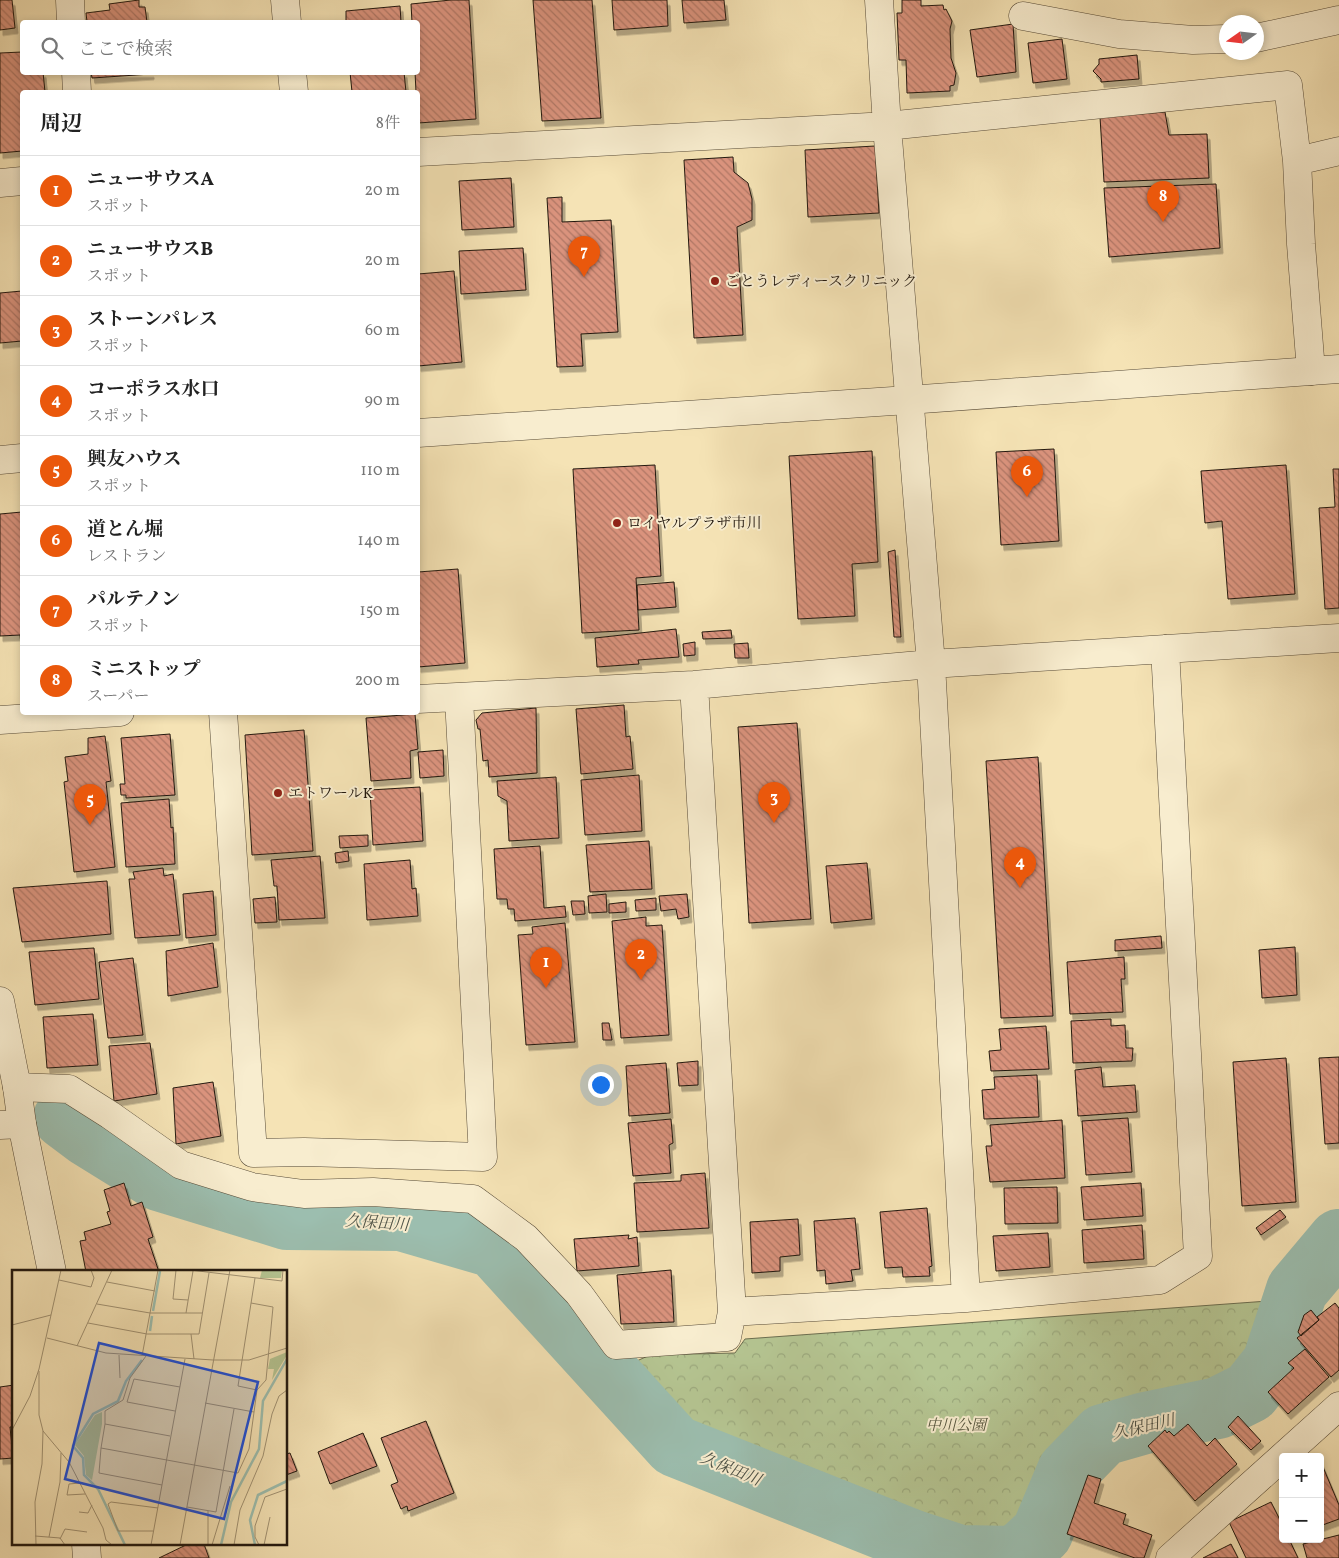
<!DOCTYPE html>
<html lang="ja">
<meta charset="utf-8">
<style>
:root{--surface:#fff;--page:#f2f2f2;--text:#222;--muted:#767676;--line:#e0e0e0;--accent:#ea580c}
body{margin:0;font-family:Vollkorn,"Noto Serif JP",serif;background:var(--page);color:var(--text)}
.controls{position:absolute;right:15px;bottom:15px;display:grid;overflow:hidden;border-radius:5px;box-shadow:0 2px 8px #0003}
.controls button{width:45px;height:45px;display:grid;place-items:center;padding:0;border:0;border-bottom:1px solid var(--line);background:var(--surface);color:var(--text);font:25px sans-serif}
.compass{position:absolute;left:1219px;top:15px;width:45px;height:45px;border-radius:50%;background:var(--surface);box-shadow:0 2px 8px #0003;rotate:256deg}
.you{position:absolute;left:600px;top:1084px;width:18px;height:18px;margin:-12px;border:4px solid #fff;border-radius:50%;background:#1a73e8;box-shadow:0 0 0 8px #1a73e833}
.badge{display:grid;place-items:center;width:32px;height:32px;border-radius:50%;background:var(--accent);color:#fff;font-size:16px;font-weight:700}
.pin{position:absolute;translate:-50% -41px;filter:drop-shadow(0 1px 2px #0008)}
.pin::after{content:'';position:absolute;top:26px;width:18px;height:15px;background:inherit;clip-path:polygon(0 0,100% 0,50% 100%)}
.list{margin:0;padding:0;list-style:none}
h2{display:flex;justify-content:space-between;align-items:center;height:65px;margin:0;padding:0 20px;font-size:21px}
h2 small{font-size:16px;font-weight:400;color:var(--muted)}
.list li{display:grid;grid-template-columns:32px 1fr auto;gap:15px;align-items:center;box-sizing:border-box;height:70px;padding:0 20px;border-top:1px solid var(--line)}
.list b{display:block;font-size:19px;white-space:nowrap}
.list p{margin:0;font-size:16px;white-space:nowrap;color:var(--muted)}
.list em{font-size:16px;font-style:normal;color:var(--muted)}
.icon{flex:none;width:28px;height:28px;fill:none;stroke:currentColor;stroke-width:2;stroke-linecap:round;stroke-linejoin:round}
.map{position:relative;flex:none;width:1339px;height:1558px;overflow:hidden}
.search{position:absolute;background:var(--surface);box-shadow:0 2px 8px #0003;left:20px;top:20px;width:400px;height:55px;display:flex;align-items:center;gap:12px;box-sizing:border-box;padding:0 18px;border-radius:5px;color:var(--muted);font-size:19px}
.panel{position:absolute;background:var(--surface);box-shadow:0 2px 8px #0003;left:20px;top:90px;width:400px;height:625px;border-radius:5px}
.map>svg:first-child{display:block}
.park{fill:url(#park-crowns);stroke:#6c6e50}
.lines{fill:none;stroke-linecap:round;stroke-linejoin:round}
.river{stroke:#9cbeaf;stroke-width:62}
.building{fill:url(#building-back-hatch);stroke:#22180f;filter:url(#shadow)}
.minor-casing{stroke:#574b38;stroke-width:29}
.tertiary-casing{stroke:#574b38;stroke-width:29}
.minor{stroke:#f8edcf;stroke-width:28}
.tertiary{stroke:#f8edcf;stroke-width:28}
.poi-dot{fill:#8f2418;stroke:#f8edcf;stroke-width:2}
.labels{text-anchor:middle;stroke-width:4;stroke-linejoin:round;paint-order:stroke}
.poi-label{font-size:15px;fill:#22180f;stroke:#f8edcf;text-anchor:start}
.park-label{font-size:15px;font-style:italic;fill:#55553d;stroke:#f8edcf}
.water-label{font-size:16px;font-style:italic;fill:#4d5247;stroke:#f8edcf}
.inset-river{fill:none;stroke:#9cbeaf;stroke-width:2.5}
.inset-road{fill:none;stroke:#a19273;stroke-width:1}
.view{fill:#1d4ed8;fill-opacity:0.15;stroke:#1d4ed8;stroke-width:2.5}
.inset-edge{fill:none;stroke:#22180f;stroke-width:2.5}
</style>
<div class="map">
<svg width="1339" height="1558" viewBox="0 0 1339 1558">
<defs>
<pattern id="park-crowns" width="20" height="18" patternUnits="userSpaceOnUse" patternTransform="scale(1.25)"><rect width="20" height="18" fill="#b5c592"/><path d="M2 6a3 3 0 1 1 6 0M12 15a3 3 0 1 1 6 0" fill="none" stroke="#9ba87d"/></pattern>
<pattern id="building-back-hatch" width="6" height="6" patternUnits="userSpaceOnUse" patternTransform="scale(1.25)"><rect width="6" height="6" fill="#da937d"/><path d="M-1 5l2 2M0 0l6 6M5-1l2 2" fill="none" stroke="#b07765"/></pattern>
<filter id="shadow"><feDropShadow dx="3" dy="5.5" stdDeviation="0" flood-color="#0004"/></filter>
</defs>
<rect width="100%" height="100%" fill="#f5e3b5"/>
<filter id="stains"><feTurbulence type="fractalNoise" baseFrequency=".004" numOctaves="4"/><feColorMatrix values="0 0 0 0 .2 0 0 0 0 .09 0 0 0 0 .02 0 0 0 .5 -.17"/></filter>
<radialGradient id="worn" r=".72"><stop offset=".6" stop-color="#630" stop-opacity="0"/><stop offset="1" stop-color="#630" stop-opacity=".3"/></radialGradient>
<path class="park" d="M1282 1300 1260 1359 1252 1368 1220 1389 1151 1399 1079 1432 1047 1464 1027 1526 1002 1538 966 1535 679 1428 630 1364 650 1355 735 1353 745 1339Z"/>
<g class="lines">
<path class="river" d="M64 1118 88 1136 159 1180 287 1219 401 1220 494 1247 675 1446 914 1541 960 1556 1016 1557 1042 1533 1068 1471 1103 1435 1145 1423 1218 1408 1250 1392 1273 1363 1297 1290 1339 1240"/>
</g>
<path class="building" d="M0 0H12L15 28 0 30Z
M139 0V7H145L147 22H87L86 13 110 10 109 4Z
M451 0H469L476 119 418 123V92H416L415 72H418V22H412L411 4Z
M533 0H592L601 118 542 121Z
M612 0H667L668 26 614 30Z
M682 0H724L726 20 684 23Z
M902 0H921V6L943 5 944 10 946 9 952 21 950 29 951 58 956 73 954 85 950 86V91L907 93 906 60H899L897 13H902Z
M400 6 401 22H346V11Z
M1013 24 1016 72 977 77 970 30Z
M1062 39 1067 79 1033 83 1028 43Z
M22 52V72H43L45 92H22V151L0 153V53Z
M1137 55 1139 79 1101 82V79L1093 71 1099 64V59Z
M91 72H151V74L92 78Z
M350 72H404L406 92H352Z
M1165 112 1169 135 1207 134 1209 178 1104 182 1100 117Z
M875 146 879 213 808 217 805 150Z
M733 157 734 172 748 183 752 199V220L737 227 743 335 694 338 684 160Z
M511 178 514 227 462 230 459 181Z
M1216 184 1220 248 1109 257 1104 188Z
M562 197V222L611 220 618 332 581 334 583 366 557 367 547 198Z
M523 248 526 290 461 294 459 251Z
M454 271 462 362 418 366V274Z
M22 291V341L0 343V293Z
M1054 449 1059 541 1001 545 996 452Z
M872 451 878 562 852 564 855 616 798 619 789 456Z
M655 465 661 576 636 578 639 630 582 633 573 469Z
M1286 465 1295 594 1228 599 1222 521 1205 523 1201 471Z
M1333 469H1339V608L1325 609 1319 508 1335 507Z
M22 512V653L20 635 0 636V514Z
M895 550 901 637H894L888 552Z
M458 569 465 663 418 667V572Z
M674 582 676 607 638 610 637 585Z
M676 629 679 657 638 660 639 664 597 667 595 638Z
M731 630 732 638 703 639 702 632Z
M695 642V655L684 656 683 644Z
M748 643 749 658H735L734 644Z
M624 705 626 737 630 736 633 769 581 774 576 709Z
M536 708 537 773 489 777 488 760 483 761 480 729H478L476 720 482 713Z
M415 714 418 749 410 751 411 778 371 781 366 718Z
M797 723 811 919 749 923 738 727Z
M304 730 313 851 252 855 245 735Z
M170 734 175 795 126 798V795H121L120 784H125L121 738Z
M105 736 111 781 106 782 115 867 74 872 64 782 68 781 65 757 88 754V738Z
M443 750 444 776 420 778 418 752Z
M1038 757 1053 1016 1001 1018 986 761Z
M639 775 642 831 585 835 581 780Z
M556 777 559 838 509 841 507 801 498 796 497 781Z
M420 787 423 841 373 845 370 790Z
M169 799 171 828 173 827 175 864 126 867 121 803Z
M368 835V846L340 848 339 836Z
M649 841 652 889 590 892 586 845Z
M540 846 544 908 565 906 566 917 515 921 514 909H508L507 899H497L494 849Z
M348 851 349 861 336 863 335 853Z
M320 856 325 918 279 920 277 886H274L271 860Z
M410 860 412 889 416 888 418 916 367 920 364 864Z
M867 863 872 919 831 923 826 866Z
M163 868 164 876 173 874 180 935 135 938 129 879H135L133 872Z
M107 881 111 934 22 942 13 888Z
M213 891 216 935 186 938 183 894Z
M606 894 607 912 589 913 588 896Z
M687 894 689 917 678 919 676 909 661 911 659 896Z
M275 897 277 922 255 923 253 899Z
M656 898V910L636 911 635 900Z
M571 901H584L585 914 573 915Z
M626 902V912L609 913V904Z
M646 917V926L662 925 669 1035 621 1038 612 921Z
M565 923 575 1042 526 1045 518 935 533 934 532 927Z
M1161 936 1162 948 1115 951V940Z
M213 943 218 987 168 996 166 951Z
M1295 947 1297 995 1262 998 1259 950Z
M94 948 99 999 35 1005 29 952Z
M1124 957 1125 979H1121L1123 1012 1070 1014 1067 962Z
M133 958 143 1035 108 1038 99 962Z
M93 1014 98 1065 47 1068 43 1017Z
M1111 1019V1026L1125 1025 1126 1048H1133L1132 1061 1073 1063 1071 1021Z
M602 1023H609L612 1040H603Z
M1046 1026 1049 1069 991 1071 989 1051 1001 1050 999 1029Z
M150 1043 157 1094 114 1101 109 1046Z
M1339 1057V1143L1325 1144 1319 1058Z
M1286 1058 1296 1202 1242 1206 1233 1062Z
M698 1061V1085L679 1086 677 1063Z
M666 1063 670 1113 629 1116 626 1066Z
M1101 1067 1103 1087 1135 1085 1137 1112 1078 1116 1075 1070Z
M1037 1075 1039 1117 984 1119 982 1090 995 1089 994 1077Z
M213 1082 221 1136 176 1144 173 1088Z
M1128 1118 1132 1172 1086 1175 1082 1121Z
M671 1119 673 1143 669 1145 671 1173 633 1176 628 1123Z
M1062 1120 1065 1178 990 1182 986 1146H992L990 1125Z
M705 1173 709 1228 637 1232 634 1183 681 1181V1175Z
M124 1183 131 1206 142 1202 153 1237 148 1239 159 1272H86L80 1241 86 1240 84 1232 111 1224 107 1212 110 1211 104 1190Z
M1141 1183 1143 1216 1084 1220 1081 1187Z
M1057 1187 1058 1223 1005 1224 1004 1188Z
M927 1208 932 1266 929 1267 930 1276 903 1277 902 1267 885 1268 880 1212Z
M1280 1210 1286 1217 1261 1235 1256 1228Z
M855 1218 860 1269 851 1270 853 1281 826 1284 825 1270 817 1271 814 1221Z
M798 1219 800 1255 780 1257V1271L752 1273 750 1222Z
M1142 1225 1144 1259 1084 1263 1082 1230Z
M1048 1233 1050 1267 996 1271 993 1236Z
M629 1235 628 1239 637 1237 639 1266 577 1271 574 1239Z
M671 1270 674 1322 621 1324 617 1275Z
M1335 1303 1339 1308V1370L1331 1377 1297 1338 1319 1320 1317 1317Z
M1311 1310 1319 1320 1301 1336 1298 1332 1304 1315Z
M1305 1349 1329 1377 1288 1414 1268 1392 1294 1368 1288 1363Z
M14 1385V1427H10L13 1458 0 1459V1387Z
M1238 1416 1261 1441 1251 1450 1228 1427Z
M426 1421 454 1493 408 1511 407 1506 401 1509 391 1485 398 1482 381 1438Z
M1188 1424 1207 1446 1215 1438 1237 1464 1195 1501 1148 1446 1165 1430 1167 1433 1169 1431 1174 1436Z
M363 1433 377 1466 330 1484 318 1452Z
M290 1453 297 1471 286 1475V1454Z
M1320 1460 1339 1505V1519L1320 1526Z
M1088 1475 1101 1479 1094 1503 1126 1514 1123 1524 1152 1535 1144 1558H1135L1067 1534Z
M1271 1502 1283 1526V1539H1289L1298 1558H1246L1229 1522Z
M1339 1535V1558H1307L1303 1544Z
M188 1544H204L209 1558H159Z
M1231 1544 1238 1558H1203Z"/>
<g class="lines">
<defs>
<path id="minor" d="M70 0 71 22
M285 0 287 22
M879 0 887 126 931 664 966 1298
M1023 16 1119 34 1193 40 1226 39
M1256 38 1339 20
M76 72 77 92
M292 72 294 92
M418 152 887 126 1288 85 1297 161 1301 244 1311 371
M1297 161 1339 151
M0 183 22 181
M694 685 732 1312 966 1298 1160 1280 1198 1256 1165 649
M418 699 694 685 931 664 1339 638
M223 712 253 1153 304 1152 483 1157 459 698
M0 720 120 712
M17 1087 69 1089 110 1115 181 1165 252 1187 304 1194 373 1192 473 1199 526 1238 579 1294 616 1345 727 1337 732 1312
M0 1125 22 1124
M1170 1558 1339 1406"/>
<path id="tertiary" d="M418 433 908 400 1339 369
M0 460 22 458
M0 1001 17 1087 22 1124 52 1272
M86 1544 87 1558"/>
</defs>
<use href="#minor" class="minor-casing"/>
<use href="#tertiary" class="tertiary-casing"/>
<use href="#minor" class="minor"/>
<use href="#tertiary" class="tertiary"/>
</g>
<g class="poi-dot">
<circle cx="715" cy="281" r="5"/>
<circle cx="617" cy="523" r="5"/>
<circle cx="278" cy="793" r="5"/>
</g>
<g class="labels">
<g class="poi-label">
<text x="725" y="286">ごとうレディースクリニック</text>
<text x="627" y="528">ロイヤルプラザ市川</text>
<text x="288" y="798">エトワールK</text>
</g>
<g class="park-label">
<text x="956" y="1430">中川公園</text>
</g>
<g class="water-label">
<text transform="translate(377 1222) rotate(4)" y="6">久保田川</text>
<text transform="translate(1143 1426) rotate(-13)" y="6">久保田川</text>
<text transform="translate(731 1468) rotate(22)" y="6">久保田川</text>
</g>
</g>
<g transform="translate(12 1270)">
<rect width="275" height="275" fill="#f5e3b5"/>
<path d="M275 82V85L260 110 262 99H256L258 89Z" fill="#b5c592"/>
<path d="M250 0H270L269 8H248ZM90 142V154L80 210 74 205 72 186 63 175 83 145Z" fill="#b5c592"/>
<path class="inset-river" d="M141 41 148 1M138 61 140 46M113 275 86 219 72 205 71 188 61 176 81 144 106 131 114 111 130 90M209 275 219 232 247 179 251 131 275 89M243 275 238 250 246 225 275 211"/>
<path class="inset-road" d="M164 0 161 29 176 30M178 0 270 11 271 0M243 8 226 116 245 120M47 10 79 17 82 8 79 0M95 12 143 21M85 34 138 43H190M174 43 181 1M76 53 135 64H187L197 3M0 55 39 45M179 64 182 89M35 68 94 83 201 90H237L275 78M65 76 100 0M107 85 108 108M130 86 146 0M193 133 242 142M163 141 115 132 122 109 168 117M93 154V141L111 130 118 108 134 86M0 160 18 126 27 99 49 0M31 161 57 192 91 258 94 270 100 275M89 178 226 203 237 179 245 120 254 110 261 37 239 33M68 213 57 214 55 225 73 224M150 215 87 203 89 178 93 154 158 166M175 237 204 242 222 139M67 242 76 243 80 235M141 261H106L96 234 99 232 146 238M23 266 48 268 53 275M37 267 48 212 49 183M48 269 53 259 75 262M24 275 23 232 30 194 31 161 27 145V101M139 275 173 89M168 275 218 0M196 275V241M200 275 218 216M222 275 228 240 251 186 260 144 267 126 275 120M247 275 243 267V256L253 227 275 219M252 275 258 247"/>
<path class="view" d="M87 73 246 112 212 249 53 209Z"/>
<rect width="275" height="275" class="inset-edge"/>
</g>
<rect width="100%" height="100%" filter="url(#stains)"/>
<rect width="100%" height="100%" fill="url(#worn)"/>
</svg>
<div class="controls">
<button>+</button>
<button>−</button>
</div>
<svg class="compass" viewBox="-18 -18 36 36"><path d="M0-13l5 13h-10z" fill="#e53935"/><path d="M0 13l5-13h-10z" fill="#767676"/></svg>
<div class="you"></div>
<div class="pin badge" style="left:546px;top:988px">1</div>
<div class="pin badge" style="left:641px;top:980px">2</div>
<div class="pin badge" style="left:774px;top:823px">3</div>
<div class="pin badge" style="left:1020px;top:888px">4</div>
<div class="pin badge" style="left:90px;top:825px">5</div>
<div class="pin badge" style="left:1027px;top:497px">6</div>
<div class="pin badge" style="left:584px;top:277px">7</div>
<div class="pin badge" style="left:1163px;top:222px">8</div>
<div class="search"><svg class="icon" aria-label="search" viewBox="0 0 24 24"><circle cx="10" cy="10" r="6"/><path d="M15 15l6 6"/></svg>ここで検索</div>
<section class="panel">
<h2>周辺<small>8件</small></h2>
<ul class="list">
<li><span class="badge">1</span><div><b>ニューサウスA</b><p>スポット</p></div><em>20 m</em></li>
<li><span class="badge">2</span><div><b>ニューサウスB</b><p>スポット</p></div><em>20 m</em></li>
<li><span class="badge">3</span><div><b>ストーンパレス</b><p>スポット</p></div><em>60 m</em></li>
<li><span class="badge">4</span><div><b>コーポラス水口</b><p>スポット</p></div><em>90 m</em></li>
<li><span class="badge">5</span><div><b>興友ハウス</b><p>スポット</p></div><em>110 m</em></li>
<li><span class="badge">6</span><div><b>道とん堀</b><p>レストラン</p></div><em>140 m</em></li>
<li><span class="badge">7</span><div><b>パルテノン</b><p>スポット</p></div><em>150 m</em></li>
<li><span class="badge">8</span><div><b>ミニストップ</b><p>スーパー</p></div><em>200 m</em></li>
</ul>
</section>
</div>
